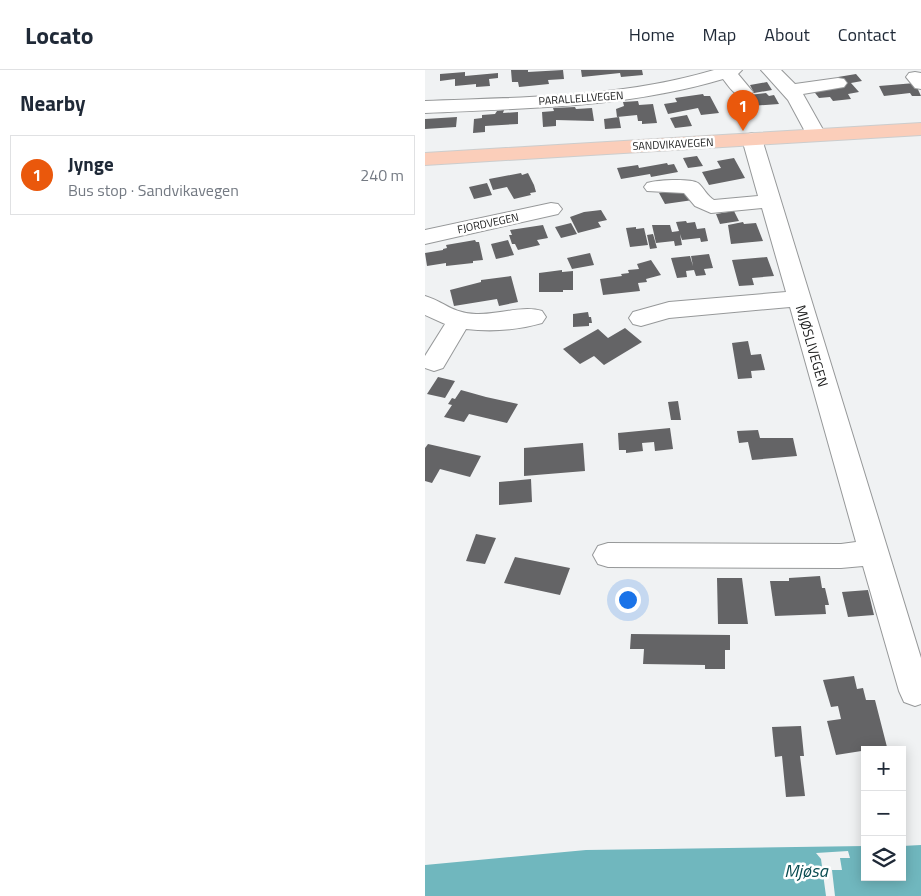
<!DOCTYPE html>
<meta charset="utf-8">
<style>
:root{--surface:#fff;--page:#f6f6f7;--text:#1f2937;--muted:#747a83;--line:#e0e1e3;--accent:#ea580c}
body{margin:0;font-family:"Titillium Web",sans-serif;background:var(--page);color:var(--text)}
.controls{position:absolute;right:15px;bottom:15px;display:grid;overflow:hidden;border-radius:0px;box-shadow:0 2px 12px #0003}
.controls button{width:45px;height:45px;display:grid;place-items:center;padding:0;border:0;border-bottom:1px solid var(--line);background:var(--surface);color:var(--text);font:25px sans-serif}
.you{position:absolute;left:202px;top:529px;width:18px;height:18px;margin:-12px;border:4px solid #fff;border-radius:50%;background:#1a73e8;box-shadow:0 0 0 8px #1a73e833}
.badge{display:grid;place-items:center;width:32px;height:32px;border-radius:50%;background:var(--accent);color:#fff;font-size:16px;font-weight:700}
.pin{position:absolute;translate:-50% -41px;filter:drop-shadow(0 1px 2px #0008)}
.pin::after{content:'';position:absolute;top:26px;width:18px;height:15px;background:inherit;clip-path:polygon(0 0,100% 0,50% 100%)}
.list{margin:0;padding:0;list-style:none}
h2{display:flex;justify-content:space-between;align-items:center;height:65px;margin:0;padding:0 20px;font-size:21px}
h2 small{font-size:16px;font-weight:400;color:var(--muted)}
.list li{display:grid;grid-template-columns:32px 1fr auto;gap:15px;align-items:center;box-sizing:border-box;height:80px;margin:0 10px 10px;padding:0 10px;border:1px solid var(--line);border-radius:0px}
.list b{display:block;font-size:19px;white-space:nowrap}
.list p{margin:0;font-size:16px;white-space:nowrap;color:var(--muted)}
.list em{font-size:16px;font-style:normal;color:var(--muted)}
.icon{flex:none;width:28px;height:28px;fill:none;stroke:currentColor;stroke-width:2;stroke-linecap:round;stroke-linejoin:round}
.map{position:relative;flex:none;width:496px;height:826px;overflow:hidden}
header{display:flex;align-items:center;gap:30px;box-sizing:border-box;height:70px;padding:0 25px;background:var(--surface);border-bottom:1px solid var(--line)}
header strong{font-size:24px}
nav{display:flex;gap:28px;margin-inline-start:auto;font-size:18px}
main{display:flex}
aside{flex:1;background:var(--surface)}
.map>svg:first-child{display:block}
.water{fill:#70b7be}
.pier{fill:#f0f2f3}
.building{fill:#646466}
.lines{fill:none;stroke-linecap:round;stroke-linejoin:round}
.minor-casing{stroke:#969899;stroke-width:2}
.major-casing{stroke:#cccdcd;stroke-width:2}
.minor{fill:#fff;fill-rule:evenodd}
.major{fill:#fbceba;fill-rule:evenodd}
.labels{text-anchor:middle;stroke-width:5;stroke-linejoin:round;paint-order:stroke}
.far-street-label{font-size:11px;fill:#191a1a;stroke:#fff}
.street-label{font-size:14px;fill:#191a1a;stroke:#fff}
.near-water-label{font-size:18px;font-style:italic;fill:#084b50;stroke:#fff}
</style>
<header>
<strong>Locato</strong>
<nav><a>Home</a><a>Map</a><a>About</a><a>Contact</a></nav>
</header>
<main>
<aside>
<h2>Nearby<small></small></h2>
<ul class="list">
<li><span class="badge">1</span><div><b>Jynge</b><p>Bus stop · Sandvikavegen</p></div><em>240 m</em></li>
</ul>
</aside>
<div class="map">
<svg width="496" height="826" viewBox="0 0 496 826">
<rect width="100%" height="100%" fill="#f0f2f3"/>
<path class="water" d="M496 775V826H0V795L161 780 440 776V807H477V776Z"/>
<path class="pier" d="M423 781 425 788H415L417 800H407L410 826H401L396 789 391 783Z"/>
<path class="building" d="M86 0H103V2L138 0 139 9 123 10 124 14 94 17 93 12H87Z
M156 0H217L218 5 196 7 195 3 157 7Z
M40 2V6L73 3V8L64 9 65 16 51 17V14L30 16V9L15 11V4Z
M431 4 437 11 426 13 434 22 423 24 426 29 408 31 405 27 394 28 387 19 418 14 413 7Z
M342 12 347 20 329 23 325 15Z
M490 13 496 26H487L485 23 459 26 454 16Z
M341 23 344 26 349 25 354 34 312 37 307 27Z
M278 24 279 26H285L294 43 276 45 273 38 243 44 239 34 252 32 250 28Z
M213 31 214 35 228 34 232 53 217 54V51H213L212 45 192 47 191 39 199 36 198 32Z
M150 37 151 39 167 38 169 51 131 50V56L118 57 117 42 129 41 128 38Z
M79 40 78 43 93 42V54L60 56V62L48 63 49 49 57 48V45L70 44 72 41Z
M262 45 267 56 250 58 245 48Z
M32 47 31 57 0 59V49Z
M194 47 196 58 180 59 179 49Z
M272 86 278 96 263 98 258 88Z
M309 88 320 108 284 115 277 102 296 98 292 91Z
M242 93 243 95 249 94 253 102 226 107 225 104 196 109 192 98 213 95 214 98Z
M96 103 97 105 103 103 109 115 111 122 105 123 106 125 89 129 82 117 68 120 64 109Z
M62 113 67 125 49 129 44 117Z
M256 119 264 121 268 130 240 134 234 123Z
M176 140 182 150 173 152 176 157 153 163 145 147 159 142Z
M309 141 314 151 295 154 291 144Z
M261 151 262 153 270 152 272 159 280 158 283 171 276 172 275 168 257 170 255 164 257 175 250 176 249 171 231 173 227 155H245L247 162 254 161 251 152Z
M318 152 319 154 331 153 338 171 306 174 303 155Z
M146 153 152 164 136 168 130 157Z
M118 155 123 168 112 170 115 175 93 180 90 174H87L84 165H87L85 160Z
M211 157V159L219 158 223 175 205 177 201 158Z
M228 164 232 178 225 179 222 165Z
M50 170 51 172H54L58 190 48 191V193L21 196V193L2 196 0 183 18 180V179L22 178 21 175Z
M83 170 89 185 71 189 66 174Z
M165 183 169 195 147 199 142 188Z
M284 184 288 198 279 199 281 205 271 206 269 200 261 201 262 207 252 208 246 188 265 186 268 196 266 186Z
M342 187 349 206 327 208 329 215 314 216 307 190Z
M226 190 236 205 221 209 222 212 213 213 215 221 178 225 175 209 197 206 196 204 204 203 203 200 214 199 212 194Z
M137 200V202L148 201V220H138V222H114V203Z
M86 206 93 232 74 236 72 229 29 236 25 220 56 212V210Z
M163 242 164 247H166L167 253H164V256L148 257V244Z
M200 258 217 272 179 295 169 286 155 294 138 279 173 259 183 268Z
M323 271 326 285 336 284 340 300 326 301 327 308 313 309 307 273Z
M13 307 30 311 20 328 2 324Z
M36 320 61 327 93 334 82 353 44 344 39 352 19 347 27 335 23 334 27 328 30 329Z
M253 331 256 350H246L243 332Z
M245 358 248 379 230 381 229 372 217 373 218 381 201 383V380H194L193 363Z
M333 360 335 368H368L372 386 327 390 323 372 314 373 312 361Z
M158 373 160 401 99 406V378Z
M3 374 56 386 45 407 15 399 7 413 0 411V378Z
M106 409 107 432 74 435V412Z
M51 464 71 468 60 494 41 491Z
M90 487 145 498 135 525 79 513Z
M395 506 397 518H400L404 535H400L401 544 350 546 345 511H364V508Z
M292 508H317L323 554H293Z
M443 520 449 545 423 547 417 522Z
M206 564 305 565V580H300V599H280V595L218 594 219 579H205Z
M429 606 432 619 438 618 441 630H450L462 677 411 685 402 651 416 649 413 636 406 637 398 610Z
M376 656 379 686H375L380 726 361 727 357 686 350 687 347 657Z"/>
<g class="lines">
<defs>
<path id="minor" d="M289 0H317L313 4 328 22 325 26C311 29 306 19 298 9 201 38 100 38 0 43V31C97 27 195 28 289 0Z
M336 0H356L370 14 413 8 419 9 422 13 419 17 378 24 401 65 398 69 391 71 384 69 363 30Z
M490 2 496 3V19L490 18 481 7 484 3Z
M327 63 334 65 337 69 496 588V634L490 636 479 632 474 621 438 496 416 498 183 497 173 494 168 485 173 476 183 473 416 474 431 472 365 237 244 248 216 256 208 254 204 248 208 242 244 232 361 222 337 138 286 143 270 136 259 123 222 121 219 117 222 113C231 110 265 108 273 113 279 118 282 126 289 130L333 126 317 69 320 65Z
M126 133 133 134 137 139 133 144 0 174V160Z
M0 226C20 232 26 243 51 244 73 245 97 235 117 241L121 247 117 253C93 260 66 262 41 259L18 298 9 301 0 298V286L20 254 0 245Z"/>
<path id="major" d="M496 53V65L0 95V83Z"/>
</defs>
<use href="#minor" class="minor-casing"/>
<use href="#major" class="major-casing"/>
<use href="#minor" class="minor"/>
<use href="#major" class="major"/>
</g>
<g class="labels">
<g class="far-street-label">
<text transform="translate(156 28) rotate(-4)" y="4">PARALLELLVEGEN</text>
<text transform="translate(248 74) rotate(-3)" y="4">SANDVIKAVEGEN</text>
<text transform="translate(63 153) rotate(-12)" y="4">FJORDVEGEN</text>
</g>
<g class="street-label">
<text transform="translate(387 276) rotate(74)" y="5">MJØSLIVEGEN</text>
</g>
<g class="near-water-label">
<text x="381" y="807">Mjøsa</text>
</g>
</g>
</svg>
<div class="controls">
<button>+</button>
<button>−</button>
<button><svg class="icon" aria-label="layers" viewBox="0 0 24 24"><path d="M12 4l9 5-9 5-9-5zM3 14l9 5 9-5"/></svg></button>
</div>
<div class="you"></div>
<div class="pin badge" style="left:318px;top:61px">1</div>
</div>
</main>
